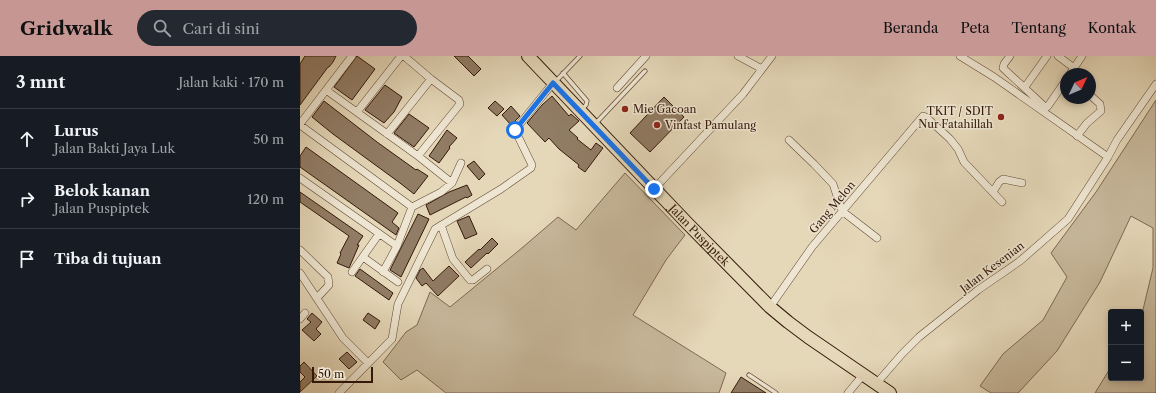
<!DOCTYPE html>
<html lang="id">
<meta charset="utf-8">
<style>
:root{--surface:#171b24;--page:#242831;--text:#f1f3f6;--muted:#9ea1a6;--line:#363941;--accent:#c59692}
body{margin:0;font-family:"Libre Caslon Text",serif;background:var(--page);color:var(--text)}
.controls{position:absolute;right:12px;bottom:12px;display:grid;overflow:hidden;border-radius:4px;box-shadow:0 2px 6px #0003}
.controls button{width:36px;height:36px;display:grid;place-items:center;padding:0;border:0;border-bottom:1px solid var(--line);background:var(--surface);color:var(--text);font:20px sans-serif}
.compass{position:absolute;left:760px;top:12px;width:36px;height:36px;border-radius:50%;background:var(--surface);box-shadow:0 2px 6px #0003;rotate:46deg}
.scale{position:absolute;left:12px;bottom:10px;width:61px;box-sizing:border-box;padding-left:4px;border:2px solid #35190b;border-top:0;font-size:11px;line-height:14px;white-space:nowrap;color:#35190b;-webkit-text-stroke:3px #eee6d2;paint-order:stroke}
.stop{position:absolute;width:12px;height:12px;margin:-9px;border:3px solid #1a73e8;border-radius:50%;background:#fff}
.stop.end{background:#1a73e8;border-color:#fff;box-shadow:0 1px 4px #0008}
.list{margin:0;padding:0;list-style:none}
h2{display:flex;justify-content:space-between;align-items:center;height:52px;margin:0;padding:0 16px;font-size:17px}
h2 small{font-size:13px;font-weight:400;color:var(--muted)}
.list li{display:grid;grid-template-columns:26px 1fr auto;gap:12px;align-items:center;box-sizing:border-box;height:60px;padding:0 16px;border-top:1px solid var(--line)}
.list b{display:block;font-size:15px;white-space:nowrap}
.list p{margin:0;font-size:13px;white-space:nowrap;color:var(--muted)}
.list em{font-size:13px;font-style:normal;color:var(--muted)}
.icon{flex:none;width:22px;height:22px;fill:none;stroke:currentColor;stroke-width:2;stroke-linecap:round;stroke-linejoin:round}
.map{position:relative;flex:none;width:856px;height:337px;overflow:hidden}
header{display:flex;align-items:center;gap:24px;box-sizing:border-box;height:56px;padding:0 20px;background:var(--accent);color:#111}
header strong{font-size:19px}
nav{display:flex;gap:22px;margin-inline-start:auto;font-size:14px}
.search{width:280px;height:36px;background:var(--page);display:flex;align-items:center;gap:10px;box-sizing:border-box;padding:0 14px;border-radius:22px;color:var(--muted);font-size:15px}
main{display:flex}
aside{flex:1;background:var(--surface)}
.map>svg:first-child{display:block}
.green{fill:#c7b89b;stroke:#7e6853}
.building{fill:#917c65;stroke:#35190b}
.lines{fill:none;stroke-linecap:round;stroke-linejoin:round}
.lane-casing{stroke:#614936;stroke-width:5}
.street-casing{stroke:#614936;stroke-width:8}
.primary-casing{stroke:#35190b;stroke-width:14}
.lane{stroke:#eee6d2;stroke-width:3.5}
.street{stroke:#eee6d2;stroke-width:7}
.primary{stroke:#e5d8b9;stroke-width:12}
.route{stroke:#1a73e8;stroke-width:5}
.poi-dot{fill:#8f2418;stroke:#eee6d2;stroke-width:1.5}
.labels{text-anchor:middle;stroke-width:3;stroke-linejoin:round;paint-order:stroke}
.poi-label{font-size:11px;fill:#35190b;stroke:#eee6d2;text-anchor:start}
.street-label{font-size:11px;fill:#35190b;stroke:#eee6d2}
</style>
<header>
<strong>Gridwalk</strong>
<div class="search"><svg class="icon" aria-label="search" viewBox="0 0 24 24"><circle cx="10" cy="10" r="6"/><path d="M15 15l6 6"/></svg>Cari di sini</div>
<nav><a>Beranda</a><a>Peta</a><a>Tentang</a><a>Kontak</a></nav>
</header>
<main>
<aside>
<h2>3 mnt<small>Jalan kaki · 170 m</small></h2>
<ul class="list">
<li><svg class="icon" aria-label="ahead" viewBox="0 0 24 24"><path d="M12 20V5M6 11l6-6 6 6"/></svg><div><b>Lurus</b><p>Jalan Bakti Jaya Luk</p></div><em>50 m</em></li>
<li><svg class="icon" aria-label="right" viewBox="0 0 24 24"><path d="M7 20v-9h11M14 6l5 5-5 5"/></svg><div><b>Belok kanan</b><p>Jalan Puspiptek</p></div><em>120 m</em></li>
<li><svg class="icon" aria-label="arrive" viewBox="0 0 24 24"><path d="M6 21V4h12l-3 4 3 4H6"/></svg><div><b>Tiba di tujuan</b></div></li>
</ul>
</aside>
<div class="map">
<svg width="856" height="337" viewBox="0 0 856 337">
<rect width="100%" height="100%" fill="#e5d8b9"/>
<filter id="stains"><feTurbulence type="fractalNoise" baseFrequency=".005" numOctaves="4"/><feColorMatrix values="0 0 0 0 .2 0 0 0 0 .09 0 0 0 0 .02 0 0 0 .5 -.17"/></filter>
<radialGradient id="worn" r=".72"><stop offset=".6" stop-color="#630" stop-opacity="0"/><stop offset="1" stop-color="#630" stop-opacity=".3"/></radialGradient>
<path class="green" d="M856 44V337H795L811 311V322H841V262L853 212V172L831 160 800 226 757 295 718 337H691L680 330 703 298 743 264 767 221 751 197 796 136Z
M325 117 385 179 366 204 333 259 426 317 419 337H146L117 314 101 324 83 306 106 276 117 269 130 236 150 251 222 192 258 161 276 174Z"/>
<path class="building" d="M5 0H36L33 6 29 11H28L0 49V8Z
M57 0 75 13 52 44 34 31Z
M154 0H168L181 13 174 20Z
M85 29 102 41 94 56 84 67 65 54Z
M252 40 269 60 271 58 279 65 269 74 278 82 277 83 291 94 296 87 303 92 285 116 278 111 279 109 259 93 249 82 245 86 227 67 242 49Z
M364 41 384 61 350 96 330 77Z
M24 45 77 86 116 114 117 113 128 120 114 138 100 127 33 78 12 61Z
M195 45 204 53 197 60 188 52Z
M211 50 220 60 211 69 202 59Z
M109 58 129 72 114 91 94 77Z
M147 74 157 82 149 91 150 92 139 107 129 100Z
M6 91 98 157 92 166 99 172 96 179 0 111V100Z
M174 105 185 118 179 124 167 110Z
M167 129 172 139 167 142 166 141 130 159 126 149 149 136Z
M0 136 63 180 57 189H59L49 212 37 207 41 198 40 197 49 180 0 146Z
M118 158 129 163 101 221 90 214Z
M169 160 177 178 165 183 157 165Z
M192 182 198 188 188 198 187 197 171 212 165 206 179 193 180 194Z
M149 210 159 220 138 240 126 227 122 230 116 222 120 214 123 212 133 225Z
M60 213 93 237 89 244 55 220Z
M12 257 22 266 16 273 21 278 14 285 2 274 11 266 7 263Z
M68 257 80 265 75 273 63 264Z
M47 296 57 306 49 313 39 303Z
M4 306 17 320 0 336V326L5 321 0 316V310Z
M441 321 466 337H431Z"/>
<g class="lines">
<defs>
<path id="lane" d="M263 17 287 45 286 49 282 53
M256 25 280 0
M295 68 345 15
M449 319 476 337"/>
<path id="street" d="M104 0 131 23 159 44 160 48 118 100
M438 0 462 13
M660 0 694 21 808 101
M710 0 704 8 703 12 744 50 747 51 748 50 766 24
M758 0 774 12
M770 18 782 0
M725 31 747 0
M317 32 346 0
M26 34 118 100 152 127
M57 56 101 0
M0 68 52 0
M0 69 112 151
M87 78 131 23
M777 80 787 67 801 55 800 48 791 40
M489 84 514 108 533 128 542 155 577 182
M0 122 97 190
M354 133 443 38 472 0
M693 136 699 126 703 123 722 127
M141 169 153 203 170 224H173L187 213
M0 194 28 221 29 229 17 242
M63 201 98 226
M52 216 79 178
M83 216 97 190 112 151 141 136 152 127 161 107
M0 217 43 282 68 307
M470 251 512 191 623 60 626 61 650 83 658 93 664 106 702 146
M0 263 5 257
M576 328 602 298 619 281 678 234 720 205 768 163 808 101 817 84 856 28
M39 337 92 283 98 248 135 173 201 133 231 112 232 109 215 74 253 27
M548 337 563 319"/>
<g id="primary">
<path id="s1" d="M228 0 388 168 470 251 488 266 508 281 590 337"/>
</g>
</defs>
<use href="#lane" class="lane-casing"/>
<use href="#street" class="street-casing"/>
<use href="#primary" class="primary-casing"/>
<use href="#lane" class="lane"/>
<use href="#street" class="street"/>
<use href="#primary" class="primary"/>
</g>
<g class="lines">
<path class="route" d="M215 74 253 27 354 133"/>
</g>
<g class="poi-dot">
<circle cx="325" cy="53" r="4"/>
<circle cx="701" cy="61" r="4"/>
<circle cx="357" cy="69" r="4"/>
</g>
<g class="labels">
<g class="poi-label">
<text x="333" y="57">Mie Gacoan</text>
<text x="693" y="59" text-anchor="end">TKIT / SDIT<tspan x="693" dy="13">Nur Fatahillah</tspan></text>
<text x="365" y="73">Vinfast Pamulang</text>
</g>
<g class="street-label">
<text transform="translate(532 151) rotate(-50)" y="4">Gang Melon</text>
<text dy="4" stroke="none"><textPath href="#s1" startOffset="248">Jalan Puspiptek</textPath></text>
<text transform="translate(692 211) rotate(-37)" y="4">Jalan Kesenian</text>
</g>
</g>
<rect width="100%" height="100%" filter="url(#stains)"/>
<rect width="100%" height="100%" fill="url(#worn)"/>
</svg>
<div class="controls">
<button>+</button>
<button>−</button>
</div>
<svg class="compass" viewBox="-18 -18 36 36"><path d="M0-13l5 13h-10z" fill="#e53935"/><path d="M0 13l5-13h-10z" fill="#9ea1a6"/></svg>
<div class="scale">50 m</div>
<div class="stop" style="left:215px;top:74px"></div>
<div class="stop end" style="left:354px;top:133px"></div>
</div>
</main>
